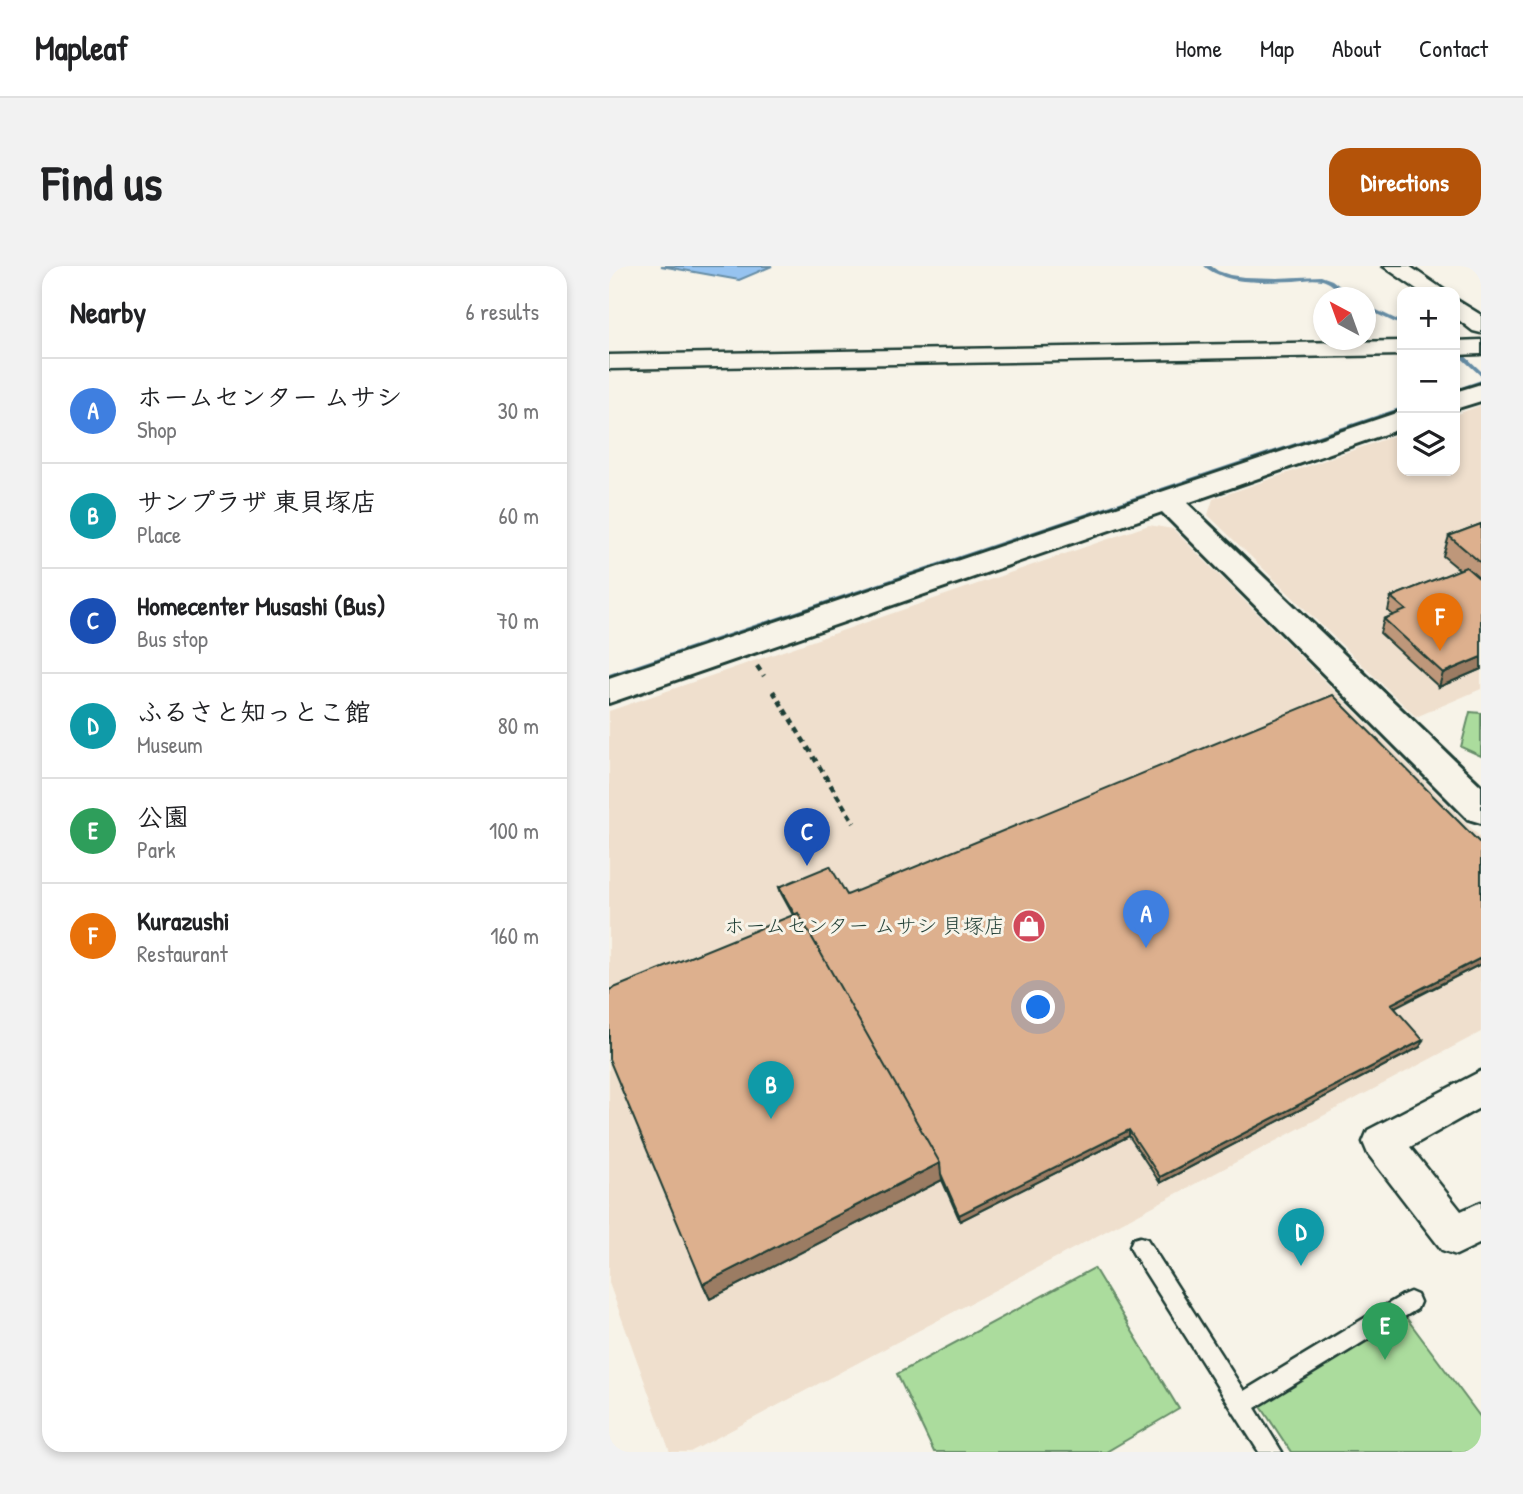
<!DOCTYPE html>
<meta charset="utf-8">
<style>
:root{--surface:#fff;--page:#f2f2f2;--text:#202124;--muted:#757577;--line:#e0e0e0;--accent:#b45309}
body{margin:0;font-family:"Patrick Hand","Klee One",sans-serif;background:var(--page);color:var(--text)}
.controls{position:absolute;right:21px;top:21px;display:grid;overflow:hidden;border-radius:14px;box-shadow:0 4px 10px #0003}
.controls button{width:63px;height:63px;display:grid;place-items:center;padding:0;border:0;border-bottom:2px solid var(--line);background:var(--surface);color:var(--text);font:35px sans-serif}
.compass{position:absolute;left:704px;top:21px;width:63px;height:63px;border-radius:50%;background:var(--surface);box-shadow:0 4px 10px #0003;rotate:319deg}
.you{position:absolute;left:430px;top:742px;width:24px;height:24px;margin:-18px;border:5px solid #fff;border-radius:50%;background:#1a73e8;box-shadow:0 0 0 10px #1a73e833}
.badge{display:grid;place-items:center;width:46px;height:46px;border-radius:50%;background:var(--accent);color:#fff;font-size:23px;font-weight:700}
.pin{position:absolute;translate:-50% -58px;filter:drop-shadow(0 2px 4px #0008)}
.pin::after{content:'';position:absolute;top:37px;width:24px;height:21px;background:inherit;clip-path:polygon(0 0,100% 0,50% 100%)}
.list{margin:0;padding:0;list-style:none}
h2{display:flex;justify-content:space-between;align-items:center;height:91px;margin:0;padding:0 28px;font-size:30px}
h2 small{font-size:23px;font-weight:400;color:var(--muted)}
.list li{display:grid;grid-template-columns:46px 1fr auto;gap:21px;align-items:center;box-sizing:border-box;height:105px;padding:0 28px;border-top:2px solid var(--line)}
.list b{display:block;font-size:26px;white-space:nowrap}
.list p{margin:0;font-size:23px;white-space:nowrap;color:var(--muted)}
.list em{font-size:23px;font-style:normal;color:var(--muted)}
.icon{flex:none;width:38px;height:38px;fill:none;stroke:currentColor;stroke-width:2;stroke-linecap:round;stroke-linejoin:round}
.map{position:relative;flex:none;width:872px;height:1186px;overflow:hidden;border-radius:21px}
header{display:flex;align-items:center;gap:42px;box-sizing:border-box;height:98px;padding:0 35px;background:var(--surface);border-bottom:2px solid var(--line)}
header strong{font-size:33px}
nav{display:flex;gap:38px;margin-inline-start:auto;font-size:24px}
.intro{display:flex;align-items:center;justify-content:space-between;box-sizing:border-box;height:168px;padding:0 42px}
h1{margin:0;font-size:49px}
.button{padding:18px 32px;border-radius:21px;background:var(--accent);color:#fff;font-size:24px;font-weight:700}
main{display:flex;gap:42px;padding:0 42px}
aside{flex:1;background:var(--surface);border-radius:21px;box-shadow:0 4px 10px #0003}
.map>svg:first-child{display:block}
.built{fill:#efdfcd}
.green{fill:#abdc9d;stroke:#658c68;stroke-width:2}
.water{fill:#96c3f0;stroke:#668da5;stroke-width:2}
.lines{fill:none;stroke-linecap:round;stroke-linejoin:round}
.stream{fill:#668da5;fill-rule:evenodd}
.lane-casing{stroke:#1f3d34;stroke-width:5}
.street-casing{stroke:#1f3d34;stroke-width:5}
.secondary-casing{stroke:#1f3d34;stroke-width:6}
.path{stroke:#1f3d34;stroke-width:4.5;stroke-dasharray:6 5;stroke-linecap:butt}
.lane{fill:#f7f3e8;fill-rule:evenodd}
.street{fill:#f7f3e8;fill-rule:evenodd}
.secondary{fill:#f7f3e8;fill-rule:evenodd}
.wall{fill:#be977a;stroke:#1f3d34;stroke-width:2}
.shaded-wall{fill:#9b7b63;stroke:#1f3d34;stroke-width:2}
.building{fill:#ddb08e;stroke:#1f3d34;stroke-width:2}
.labels{text-anchor:middle;stroke-width:6;stroke-linejoin:round;paint-order:stroke}
.poi-label{font-size:21px;fill:#1f3d34;stroke:#f7f3e8;text-anchor:end}
</style>
<header>
<strong>Mapleaf</strong>
<nav><a>Home</a><a>Map</a><a>About</a><a>Contact</a></nav>
</header>
<div class="intro"><h1>Find us</h1><a class="button">Directions</a></div>
<main>
<aside>
<h2>Nearby<small>6 results</small></h2>
<ul class="list">
<li><span class="badge" style="background:#3f7fe0">A</span><div><b>ホームセンター ムサシ</b><p>Shop</p></div><em>30 m</em></li>
<li><span class="badge" style="background:#0f9aa8">B</span><div><b>サンプラザ 東貝塚店</b><p>Place</p></div><em>60 m</em></li>
<li><span class="badge" style="background:#1a4fb4">C</span><div><b>Homecenter Musashi (Bus)</b><p>Bus stop</p></div><em>70 m</em></li>
<li><span class="badge" style="background:#0f9aa8">D</span><div><b>ふるさと知っとこ館</b><p>Museum</p></div><em>80 m</em></li>
<li><span class="badge" style="background:#2e9e5b">E</span><div><b>公園</b><p>Park</p></div><em>100 m</em></li>
<li><span class="badge" style="background:#e8710a">F</span><div><b>Kurazushi</b><p>Restaurant</p></div><em>160 m</em></li>
</ul>
</aside>
<div class="map">
<svg width="872" height="1186" viewBox="0 0 872 1186">
<rect width="100%" height="100%" fill="#f7f3e8"/>
<filter id="ink" filterUnits="userSpaceOnUse"><feTurbulence type="fractalNoise" baseFrequency=".0143" numOctaves="2"/><feDisplacementMap in="SourceGraphic" scale="14" xChannelSelector="R" yChannelSelector="G"/><feConvolveMatrix kernelMatrix="1 2 1 2 8 2 1 2 1" color-interpolation-filters="sRGB"/></filter>
<g filter="url(#ink)">
<path class="built" d="M872 139V423L807 451 599 249 604 233 793 167V205H846V149Z
M540 259 564 263 872 572V766L81 1186H61L0 1017V445Z"/>
<path class="green" d="M861 446 872 447V490L852 481Z
M485 1002 570 1143 497 1186H325L288 1108Z
M796 1050 872 1152V1186H682L651 1139Z"/>
<path class="water" d="M52 0H163L130 14Z"/>
<g class="lines">
<path class="stream" d="M595 0H602L609 5 621 9 635 11 668 12 712 10 723 14 746 32C732 32 726 17 713 14 704 12 694 14 685 15 656 16 619 20 595 0Z
M757 39 793 56V60L757 43Z
M848 86H852L872 105V110L848 88Z
M872 114V118L846 127V123Z
M793 141V145L0 414V408Z"/>
<defs>
<path id="lane" d="M531 971 538 973 635 1125 794 1029 801 1026 808 1029 811 1036 808 1043 646 1142 673 1186H650L524 987 521 980 524 973Z"/>
<path id="street" d="M774 0H800L838 26H812Z
M846 33 872 49V67L864 65 846 51Z
M872 74V88L846 89V75Z
M793 75V89L0 103V89Z
M872 805V841L801 881 852 945 872 936V977L847 989 833 984 759 888 754 876 759 864Z"/>
<path id="secondary" d="M872 118V135L846 143V126Z
M793 145V162L578 237 872 520V557L859 553 553 246 0 437V412Z"/>
</defs>
<use href="#lane" class="lane-casing"/>
<use href="#street" class="street-casing"/>
<use href="#secondary" class="secondary-casing"/>
<path class="path" d="M148 400 155 410
M164 425 245 557"/>
<use href="#lane" class="lane"/>
<use href="#street" class="street"/>
<use href="#secondary" class="secondary"/>
</g>
<path class="wall" d="M872 258V403L830 421 771 367 775 353 784 349 779 345 782 331 851 304 834 290 840 270Z
M872 578V698L786 742 811 781 551 917 520 870 351 955 333 914 101 1033 94 1018 184 649 172 627 170 621 238 629Z"/>
<path class="shaded-wall" d="M872 391V403L830 421 834 407Z
M872 692V698L780 744 782 738Z
M814 774 811 781 551 917V911Z
M520 864V870L351 955 350 949Z
M331 897 333 914 101 1033 94 1018Z"/>
<path class="building" d="M872 258V297L840 270Z
M857 301 872 314V391L834 407 775 353 797 344 782 331Z
M724 429 872 578V692L782 738 814 774 551 911 520 864 350 949 332 908 331 897 189 647 186 649 170 621 221 600 238 629Z
M189 647 331 897 94 1018 0 793V724Z"/>
</g>
<defs>
<symbol id="shop-disc" viewBox="-11 -11 22 22"><circle r="9.5" fill="#d1495b" stroke="#f7f3e8"/><path d="M-5-2.5h2.3a2.7 3.5 0 0 1 5.4 0H5L5.5 6h-11ZM-1.5-2.5h3a1.5 2.3 0 0 0-3 0Z" fill="#fff"/></symbol>
</defs>
<g fill-rule="evenodd">
<use href="#shop-disc" x="401" y="641" width="38" height="38"/>
</g>
<g class="labels">
<g class="poi-label">
<text x="396" y="667">ホームセンター ムサシ 貝塚店</text>
</g>
</g>
</svg>
<div class="controls">
<button>+</button>
<button>−</button>
<button><svg class="icon" aria-label="layers" viewBox="0 0 24 24"><path d="M12 4l9 5-9 5-9-5zM3 14l9 5 9-5"/></svg></button>
</div>
<svg class="compass" viewBox="-18 -18 36 36"><path d="M0-13l5 13h-10z" fill="#e53935"/><path d="M0 13l5-13h-10z" fill="#757577"/></svg>
<div class="you"></div>
<div class="pin badge" style="left:537px;top:682px;background:#3f7fe0">A</div>
<div class="pin badge" style="left:162px;top:853px;background:#0f9aa8">B</div>
<div class="pin badge" style="left:198px;top:600px;background:#1a4fb4">C</div>
<div class="pin badge" style="left:692px;top:1000px;background:#0f9aa8">D</div>
<div class="pin badge" style="left:776px;top:1094px;background:#2e9e5b">E</div>
<div class="pin badge" style="left:831px;top:385px;background:#e8710a">F</div>
</div>
</main>
